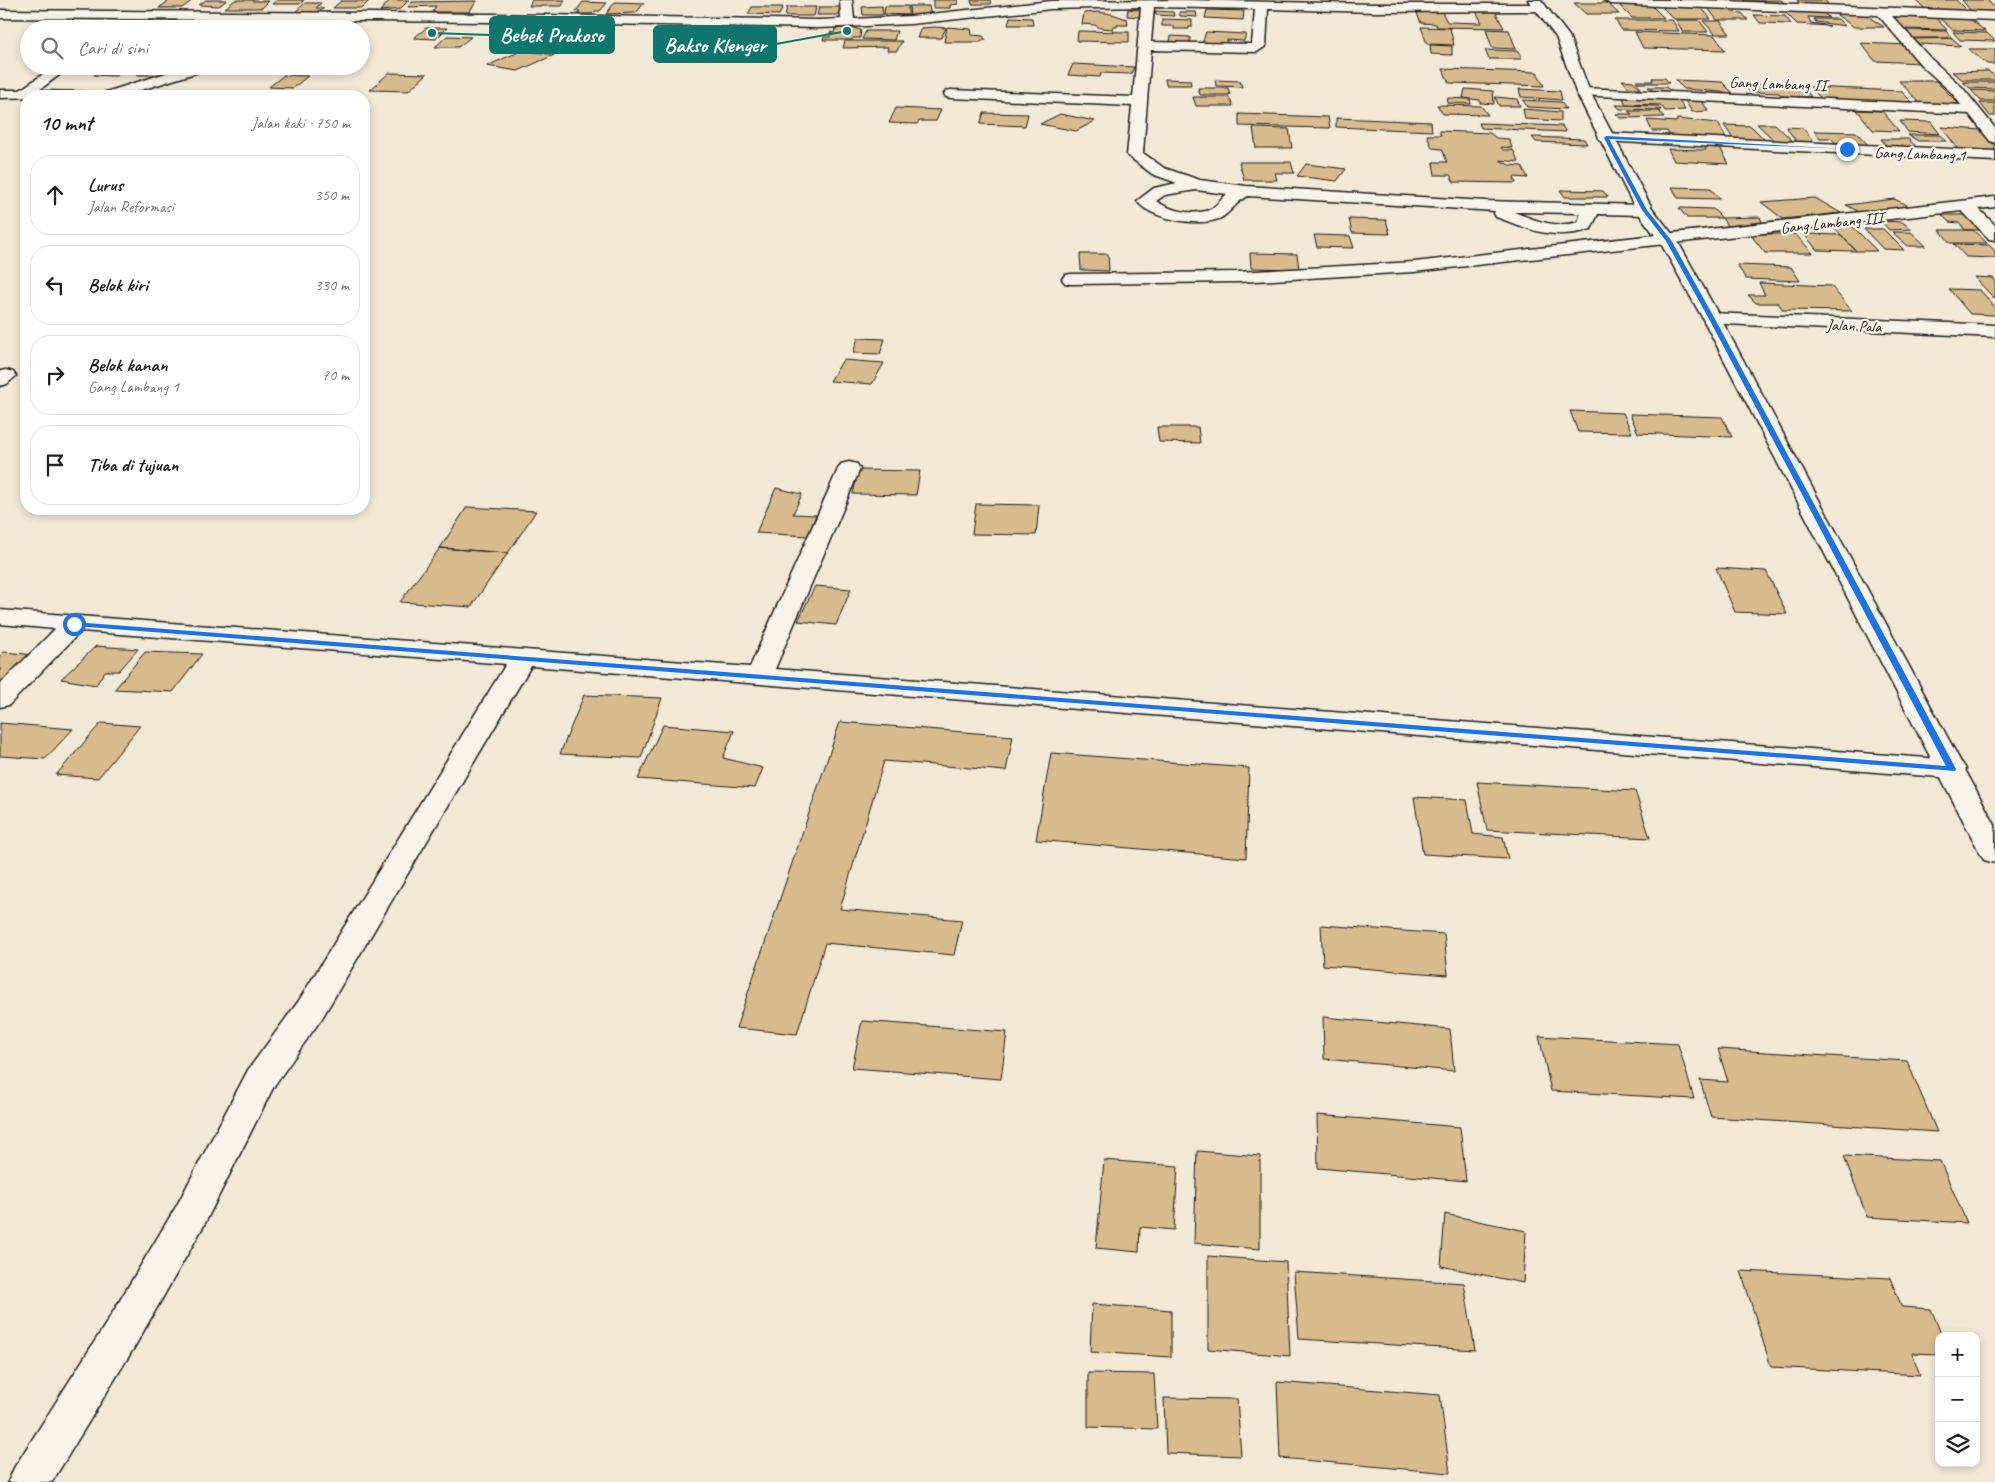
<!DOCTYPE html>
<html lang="id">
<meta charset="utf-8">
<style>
:root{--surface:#fff;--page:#f2f2f2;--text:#202124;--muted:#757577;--line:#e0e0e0}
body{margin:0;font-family:Caveat,sans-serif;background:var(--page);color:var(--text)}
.controls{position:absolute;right:15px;bottom:15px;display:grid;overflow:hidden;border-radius:10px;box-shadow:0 2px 8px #0003}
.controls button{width:45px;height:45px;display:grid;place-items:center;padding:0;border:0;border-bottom:1px solid var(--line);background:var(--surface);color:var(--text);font:25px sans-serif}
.stop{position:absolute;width:15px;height:15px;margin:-11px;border:4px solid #1a73e8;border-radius:50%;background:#fff}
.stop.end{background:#1a73e8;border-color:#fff;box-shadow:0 1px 5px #0008}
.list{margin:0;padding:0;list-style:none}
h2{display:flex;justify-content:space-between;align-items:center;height:65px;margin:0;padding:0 20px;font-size:21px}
h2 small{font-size:16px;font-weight:400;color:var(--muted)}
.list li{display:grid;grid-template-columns:32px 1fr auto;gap:15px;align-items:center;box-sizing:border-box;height:80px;margin:0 10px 10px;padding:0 10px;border:1px solid var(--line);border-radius:20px}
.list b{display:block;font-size:19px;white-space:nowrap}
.list p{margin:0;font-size:16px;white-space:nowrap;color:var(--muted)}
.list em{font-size:16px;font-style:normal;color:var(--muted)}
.icon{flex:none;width:28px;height:28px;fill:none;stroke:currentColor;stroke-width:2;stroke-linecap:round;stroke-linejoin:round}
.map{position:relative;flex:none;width:1995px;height:1482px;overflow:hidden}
.search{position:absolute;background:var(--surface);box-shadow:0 2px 8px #0003;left:20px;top:20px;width:350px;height:55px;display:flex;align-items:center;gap:12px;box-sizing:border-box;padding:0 18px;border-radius:28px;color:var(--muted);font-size:19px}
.panel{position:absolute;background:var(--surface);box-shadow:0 2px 8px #0003;left:20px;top:90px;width:350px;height:425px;border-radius:20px}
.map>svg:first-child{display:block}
.building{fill:#d8bb8c;stroke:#1c1c1c}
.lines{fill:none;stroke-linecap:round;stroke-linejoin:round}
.street-casing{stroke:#1c1c1c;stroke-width:3}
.primary-casing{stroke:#1c1c1c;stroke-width:3}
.street{fill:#f7f3e8;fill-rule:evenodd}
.primary{fill:#f7f3e8;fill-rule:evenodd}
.route{fill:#1a73e8}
.labels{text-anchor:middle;stroke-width:4.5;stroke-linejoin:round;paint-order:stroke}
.far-street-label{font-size:16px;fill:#1c1c1c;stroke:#f7f3e8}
.leader{fill:none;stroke:#0f766e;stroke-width:2}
.callout-dot{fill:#0f766e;stroke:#f7f3e8;stroke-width:2}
.callout{fill:#0f766e;stroke:#0f766e;stroke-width:2}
.callout-label{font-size:21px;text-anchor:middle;font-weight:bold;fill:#fff}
</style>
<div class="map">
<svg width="1995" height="1482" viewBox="0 0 1995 1482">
<rect width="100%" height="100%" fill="#f1e8d6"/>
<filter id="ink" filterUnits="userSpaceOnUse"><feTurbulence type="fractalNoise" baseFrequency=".02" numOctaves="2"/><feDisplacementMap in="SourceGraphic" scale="10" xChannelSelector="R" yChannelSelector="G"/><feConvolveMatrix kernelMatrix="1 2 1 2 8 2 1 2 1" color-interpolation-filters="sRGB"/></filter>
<g filter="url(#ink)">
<path class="building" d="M170 0H193L182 8H159Z
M206 0H227L219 6 199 5Z
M235 0H253L252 1H269L262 8H225Z
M277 0H304L300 4H272Z
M390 0H409L400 9 380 11Z
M532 0H565L562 6H529Z
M933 0H958V4L950 5V8H933Z
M971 0H990L991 4H972Z
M1744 0H1781L1788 6 1750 5Z
M1797 0H1825L1830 7 1800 5Z
M1916 0H1956L1968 12 1926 10Z
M1962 0H1987L1995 8V12L1971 11Z
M341 1H369L362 8H333Z
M477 1 469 12H432L436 6 408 7 412 2Z
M583 2 607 3 600 11H595L592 14H577L580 11H576Z
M615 2 644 3 636 13 606 14Z
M305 3H321L316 8H324L320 11 309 13H294Z
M1574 3H1607L1619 14H1586Z
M1619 5H1651L1664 18H1632Z
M1699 5 1711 19H1674L1661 6Z
M882 6 883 15H863L862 7Z
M885 6H908V15L884 14Z
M909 6H929L930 12 933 14 910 17Z
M752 7H783L779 15 748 14Z
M787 7H816L814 16H785Z
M819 7H840L838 15H817Z
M1708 8H1729L1732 12 1742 13 1748 20H1717Z
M1128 9 1140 10 1139 17 1127 16Z
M1207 10 1244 11 1243 20 1205 18Z
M1155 11 1173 12 1174 16 1156 15Z
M1416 11 1442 12 1447 22 1482 23 1476 11H1495L1504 28 1437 27 1436 24 1421 23Z
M1784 11 1823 12 1829 18 1808 17 1811 23 1830 26 1797 24Z
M1098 12 1112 14 1127 19 1128 25H1117V27H1113V29L1100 28 1095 25 1082 24 1084 13Z
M1179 12H1196L1197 17 1180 16Z
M1834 13H1863L1884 27H1854Z
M1754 15 1785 16 1791 24 1760 23Z
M1892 16 1936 18 1947 30 1904 29Z
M1010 17 1032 18 1033 25H1008Z
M1939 18 1970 19 1985 31 1953 30Z
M1162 19 1192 20V27H1189V29H1174V26H1162Z
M1814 19H1838L1845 26 1816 22Z
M1615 20H1672L1679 31 1622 30Z
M1676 20H1699L1708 32H1683Z
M144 21H175L165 29H133Z
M1703 21H1720L1730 34H1715Z
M328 22H351L346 29H323Z
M269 26H322L320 29H267Z
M847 27 861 30 860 38H853L852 40H823L824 37H830V32L834 33 835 29Z
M935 27 946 28 941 38H917L921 28Z
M947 27 971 29 972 35 983 36 986 40H981V42H944Z
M1421 27 1450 28 1454 45 1427 44Z
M426 28H447L436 39 414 38Z
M1486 29 1509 30 1516 49 1492 48Z
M1905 30 1946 31 1952 38H1913Z
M866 31H897L894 40 862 39Z
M1078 31 1129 32V42L1077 41Z
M1206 32 1246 34 1244 41 1227 40 1226 45 1202 44Z
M1635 32 1714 35 1725 50 1643 48Z
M1953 32 1987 33 1995 41 1960 40Z
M447 36 471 37 458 47H435Z
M1171 36 1190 37V43L1170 42Z
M1952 38 1961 46 1919 44 1914 39Z
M845 41H902L897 51H887L888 47 843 48Z
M1861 43 1908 45 1923 63 1875 61Z
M1430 45 1452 46V55L1431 54Z
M1968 49H1995V64H1987Z
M523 50 554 55 518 71 487 66Z
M1485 50 1518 51 1522 59H1489Z
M1073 64 1134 67 1131 74 1101 73 1100 77 1068 75Z
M105 66H127L116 76 94 75Z
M147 66H173L163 75H136Z
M1443 69 1537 72 1544 86 1449 83Z
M1988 71 1995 76V80H1963L1952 72Z
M389 73 427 74 408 91 370 90Z
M284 75 308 76 293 88 269 87Z
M1652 78H1665L1669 83H1638L1636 81H1653Z
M1165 79 1190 80 1191 85H1166Z
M1215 80 1240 81 1242 87 1216 86Z
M1622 80 1633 81 1641 88H1629Z
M1675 80 1722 82 1733 93 1684 89Z
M1899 81H1936L1962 107 1922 105Z
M1963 82H1995V89L1970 88Z
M1745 84 1803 86 1811 97 1781 96 1779 93 1750 92Z
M1648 87H1666L1672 92H1656Z
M1810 87 1901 91 1915 105 1822 99Z
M1198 88H1228L1230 95H1200Z
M1465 89 1493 91 1494 104 1480 103V100L1463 98Z
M1519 89 1560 91 1562 100 1521 97Z
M1971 90 1995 91V101H1981Z
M1193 97H1229L1233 106H1196Z
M1495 97 1517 99 1520 106H1499Z
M1623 97 1677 98 1685 110 1665 111 1661 105 1625 104Z
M1448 98 1470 99 1471 104 1447 103Z
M1684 99H1701L1708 111 1692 112Z
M1523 100 1561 102 1566 109 1527 107Z
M1980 103H1995V116H1990Z
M1437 105 1481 106 1488 115 1443 114Z
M1616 105 1658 106 1661 110 1620 109Z
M896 108 941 110 936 121H919L917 124 889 123Z
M1523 109 1561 112V121L1525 119Z
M1857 110 1882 111 1899 131 1873 130Z
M1628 111H1659L1664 117 1621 118 1616 114H1632Z
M984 113 1028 114 1025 126 980 124Z
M1060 114 1095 121 1076 131 1040 124Z
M1239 114 1328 117 1330 128 1239 126Z
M1336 118 1431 122 1432 131 1336 127Z
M1677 119 1718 123 1727 139 1670 136 1667 131H1652L1647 120 1676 122Z
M1900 121 1931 122 1940 134 1908 132Z
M1479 123 1562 126 1566 132 1481 128Z
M1757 124H1775L1796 144H1778Z
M1724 125 1751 126 1768 143 1734 140Z
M1786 127 1803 128 1817 146 1799 145Z
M1942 127 1981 130 1995 145V153L1959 151Z
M1253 128 1289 129 1292 148H1256Z
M1439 131 1490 133 1496 138 1509 139 1512 148 1501 147 1503 150H1513L1519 162 1500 160 1509 165 1522 166 1528 178 1514 177 1516 183 1454 182 1450 175H1435L1433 162H1447L1442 149 1432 148 1427 135H1441Z
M1814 131 1856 132 1871 148 1839 147 1831 138H1820Z
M1908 135H1940L1947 141H1918Z
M1532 137 1584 139 1587 144 1536 142Z
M1881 139H1908L1919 149 1890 150Z
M1702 143 1718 144 1729 164 1674 161 1668 149 1706 150Z
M1239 162H1291L1294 173H1275L1277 180H1244Z
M1306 164 1346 169 1337 181 1297 176Z
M1672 187 1710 188 1720 199 1678 198Z
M1560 190 1603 191 1608 197H1565Z
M1815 198 1841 213 1783 219 1761 202Z
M1894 199 1911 207 1863 214 1846 205Z
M1679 208 1713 209 1722 218H1687Z
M1942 215H1966L1985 230H1965L1959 223 1949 222Z
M1760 217 1765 228 1728 227 1722 218Z
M1349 219 1386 220 1390 234 1352 233Z
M1881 221 1902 222 1912 229 1889 230Z
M1832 225 1852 226 1877 251H1856Z
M1864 229H1883L1904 250 1883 249Z
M1940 230H1973L1987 243H1950Z
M1892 232H1911L1926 246H1908Z
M1750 234H1795L1813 253H1765Z
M1804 234 1841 235 1856 251 1817 250Z
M1314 235 1350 236 1354 248 1317 247Z
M1954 244 1989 245 1995 251V258L1966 257Z
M1250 253 1297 254 1299 269 1251 268Z
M1080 254H1108L1109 271 1081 270Z
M1737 265 1791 267 1800 281 1746 279Z
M1974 277 1993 278 1995 280V299Z
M1759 283 1831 286 1852 311 1783 310 1778 303H1756L1748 295H1765Z
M1949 289 1980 290 1995 307V315L1970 314Z
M858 338 885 339 880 354 853 353Z
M843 360 884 363 872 384 830 381Z
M1570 411 1623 413 1632 433 1578 432Z
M1630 414 1722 417 1732 437 1638 433Z
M1157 427H1198L1200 443 1159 442Z
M858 470 920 471 916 495 853 494Z
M776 488 802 494 793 514 816 515 808 536 756 533Z
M976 504 1039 505 1036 535 972 534Z
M467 507 536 511 508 553 440 548Z
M440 548 508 553 471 607 400 602Z
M1716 568 1766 571 1787 614 1735 612Z
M815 586 851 589 836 625 798 621Z
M96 646 138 649 119 671H105L96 685 61 679Z
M4 652 35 655 0 689V656Z
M145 652 202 654 173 692 115 689Z
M584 695 662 698 641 758 560 754Z
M840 722 1013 736 1006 771 884 761 840 909 962 920 954 955 825 943 797 1034 736 1028Z
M0 723 73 729 45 759 0 756Z
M101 723 140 726 98 778 56 775Z
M663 725 734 731 723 758 763 768 755 788 638 779Z
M1051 753 1249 768 1246 858 1036 840Z
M1477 782 1635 791 1650 838 1487 830Z
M1414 797 1467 800 1473 834 1503 837 1508 859 1423 854Z
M1321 925 1444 934 1448 975 1323 965Z
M1323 1017 1450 1029 1454 1071 1324 1059Z
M862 1021 1007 1032 1001 1079 852 1068Z
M1539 1036 1678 1044 1694 1099 1551 1091Z
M1718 1049 1907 1061 1937 1132 1711 1117 1700 1080 1728 1082Z
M1317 1115 1460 1127 1466 1181 1318 1168Z
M1197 1151 1260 1156V1249L1194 1243Z
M1844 1156 1940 1161 1967 1223 1867 1217Z
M1104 1160 1178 1166 1174 1230 1140 1227 1139 1252 1096 1248Z
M1445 1214 1526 1231 1523 1283 1441 1266Z
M1208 1256 1286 1262 1290 1356 1208 1349Z
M1741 1271 1890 1278 1902 1307 1931 1309 1942 1336H1939V1354L1912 1353 1920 1375 1771 1367Z
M1294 1272 1464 1283 1475 1350 1299 1339Z
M1092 1304 1171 1310V1357L1090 1352Z
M1088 1373 1154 1374 1157 1429 1088 1427Z
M1277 1382 1440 1395 1450 1473 1280 1458Z
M1164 1398 1237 1399 1241 1456 1166 1453Z"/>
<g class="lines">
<defs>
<path id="street" d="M840 0H852L854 19 911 16 1051 1 1183 0 1375 4H1544L1546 7 1544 10 1540 11 1375 12 1268 9 1266 46 1257 52 1151 50 1143 153 1164 168 1200 180 1246 186 1485 201 1644 205 1650 206 1652 210 1650 214 1644 215 1598 214 1591 229C1554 241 1531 230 1496 217L1494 213 1495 211 1248 196C1237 201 1231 212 1221 218 1201 228 1149 219 1137 201L1154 188 1177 183 1152 174 1127 155 1132 106 951 98 946 97 944 94 946 91 951 90 1133 97 1141 7 1051 9 911 24 819 28 493 22 0 18V10L493 14 819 20 841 19ZM1154 7 1255 9 1252 44 1151 42ZM1196 190 1227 194C1222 198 1216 207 1209 210 1193 216 1169 210 1156 201L1165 195ZM1514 212 1581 213 1578 222C1555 229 1535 220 1514 212Z
M1604 0H1701L1995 12V20L1892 16 1931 59 1962 87 1995 128V143L1990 141 1969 114 1578 95 1576 92 1578 89 1583 88 1961 105 1952 93 1921 65 1878 15 1610 4Z
M55 66H71L38 91 84 92 89 93 91 96 0 98V90H20Z
M188 66H210L208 69 122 96H101L103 93Z
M1606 133 1995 151V161L1601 141 1598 138 1601 135Z
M1995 197V207L1979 209 1995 225V240L1989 239 1962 211 1414 272 1238 282 1071 284 1065 283 1062 279 1065 275 1071 274 1238 272 1414 262Z
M1712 313 1995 325V337L1705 323 1703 319 1705 315Z
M6 370 13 372 16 376 7 384 0 386V371Z
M849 462 857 464 860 469 775 669 1952 760 1962 763 1966 769 1962 775 1952 778 531 666 322 1018 274 1086 203 1227 135 1346 52 1482H8L14 1468 107 1322 177 1205 248 1070 298 1002 506 664 81 631 9 705 0 707V684L55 629 0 624V610L750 667 838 469 841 464Z"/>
<path id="primary" d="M1528 0H1541L1569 36 1590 92 1652 208 1677 240 1721 319 1995 825V863L1984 860 1980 853 1703 319 1660 242 1636 210 1576 92 1556 37Z"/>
</defs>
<use href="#street" class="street-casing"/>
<use href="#primary" class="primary-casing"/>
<use href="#street" class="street"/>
<use href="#primary" class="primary"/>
</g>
</g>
<path class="route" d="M1606 136 1849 149 1609 139 1647 210 1671 240 1715 319 1956 769 1955 771 74 626 70 624 74 622 1946 766 1709 319 1666 241 1642 210 1604 138Z"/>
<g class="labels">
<g class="far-street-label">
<text transform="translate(1778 83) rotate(2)" y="6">Gang Lambang II</text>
<text transform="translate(1920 153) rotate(2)" y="6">Gang Lambang 1</text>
<text transform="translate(1832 222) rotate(-6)" y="6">Gang Lambang III</text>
<text transform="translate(1854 325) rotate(2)" y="6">Jalan Pala</text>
</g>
</g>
<path class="leader" d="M432 33L490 35M847 31L776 44"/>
<g class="callout-dot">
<circle cx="432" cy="33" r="5"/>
<circle cx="847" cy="31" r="5"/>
</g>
<g class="callout">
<rect x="490" y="17" width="124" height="36" rx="5"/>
<rect x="654" y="26" width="122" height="36" rx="5"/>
</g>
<g class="callout-label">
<text x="552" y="42">Bebek Prakoso</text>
<text x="715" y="52">Bakso Klenger</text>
</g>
</svg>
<div class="controls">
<button>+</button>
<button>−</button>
<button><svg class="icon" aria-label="layers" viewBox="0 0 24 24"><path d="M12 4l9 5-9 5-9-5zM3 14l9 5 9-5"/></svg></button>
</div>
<div class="stop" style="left:74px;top:624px"></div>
<div class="stop end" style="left:1847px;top:149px"></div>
<div class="search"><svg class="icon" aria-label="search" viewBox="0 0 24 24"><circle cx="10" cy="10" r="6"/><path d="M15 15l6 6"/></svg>Cari di sini</div>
<section class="panel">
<h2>10 mnt<small>Jalan kaki · 750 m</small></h2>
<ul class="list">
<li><svg class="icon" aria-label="ahead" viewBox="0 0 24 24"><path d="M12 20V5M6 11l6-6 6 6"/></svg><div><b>Lurus</b><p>Jalan Reformasi</p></div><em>350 m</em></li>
<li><svg class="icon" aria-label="left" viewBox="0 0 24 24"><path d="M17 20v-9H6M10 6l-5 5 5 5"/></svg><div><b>Belok kiri</b></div><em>330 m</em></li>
<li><svg class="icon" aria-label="right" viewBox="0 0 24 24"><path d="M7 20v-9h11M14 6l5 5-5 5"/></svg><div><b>Belok kanan</b><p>Gang Lambang 1</p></div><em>70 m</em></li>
<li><svg class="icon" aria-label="arrive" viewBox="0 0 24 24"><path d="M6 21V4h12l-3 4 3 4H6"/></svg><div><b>Tiba di tujuan</b></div></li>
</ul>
</section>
</div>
